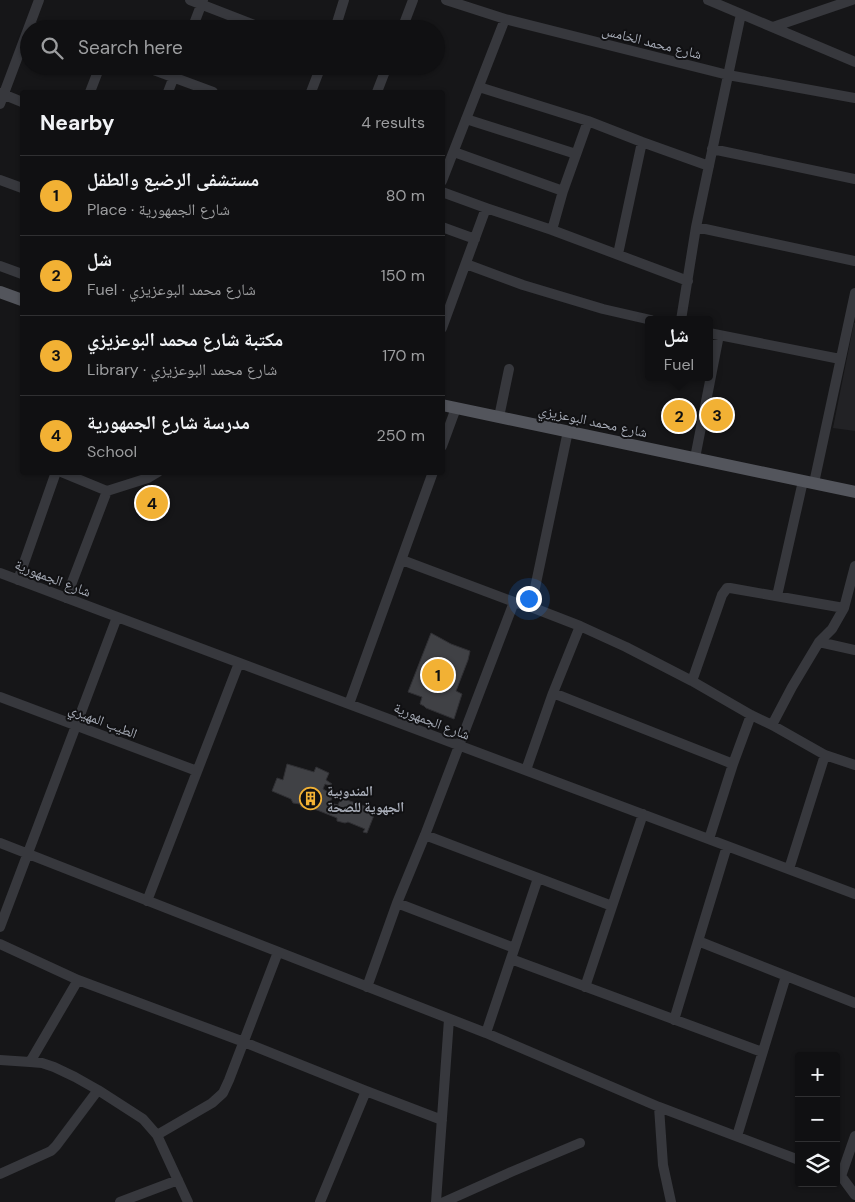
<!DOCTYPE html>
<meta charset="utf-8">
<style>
:root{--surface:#101012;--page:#1e1e20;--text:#f1f3f6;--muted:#9c9d9f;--line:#303032;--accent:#f2b134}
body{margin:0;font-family:"DM Sans","Noto Naskh Arabic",sans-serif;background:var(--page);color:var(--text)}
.controls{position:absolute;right:15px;bottom:15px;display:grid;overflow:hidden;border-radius:5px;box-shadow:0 1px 4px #0004}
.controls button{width:45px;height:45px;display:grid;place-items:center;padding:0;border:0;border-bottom:1px solid var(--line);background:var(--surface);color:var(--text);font:25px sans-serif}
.you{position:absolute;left:528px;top:598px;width:18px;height:18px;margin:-12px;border:4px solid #fff;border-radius:50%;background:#1a73e8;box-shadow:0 0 0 8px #1a73e833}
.badge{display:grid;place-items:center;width:32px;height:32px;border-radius:50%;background:var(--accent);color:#111;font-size:16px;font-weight:700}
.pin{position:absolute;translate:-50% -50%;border:2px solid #fff;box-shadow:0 1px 5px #0006}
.popup{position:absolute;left:645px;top:316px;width:68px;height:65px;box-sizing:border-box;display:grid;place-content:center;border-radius:5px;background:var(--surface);filter:drop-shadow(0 1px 4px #0005);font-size:16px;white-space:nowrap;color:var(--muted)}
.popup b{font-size:19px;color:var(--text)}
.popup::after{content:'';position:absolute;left:50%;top:100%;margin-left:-10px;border:10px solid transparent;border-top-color:var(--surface)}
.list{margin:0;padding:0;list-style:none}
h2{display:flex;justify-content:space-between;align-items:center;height:65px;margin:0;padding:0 20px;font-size:21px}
h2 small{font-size:16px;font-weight:400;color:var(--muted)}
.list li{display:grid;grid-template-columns:32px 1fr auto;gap:15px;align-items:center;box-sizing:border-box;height:80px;padding:0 20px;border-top:1px solid var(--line)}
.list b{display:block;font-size:19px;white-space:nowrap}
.list p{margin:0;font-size:16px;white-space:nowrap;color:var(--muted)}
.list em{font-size:16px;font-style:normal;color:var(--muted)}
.icon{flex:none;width:28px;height:28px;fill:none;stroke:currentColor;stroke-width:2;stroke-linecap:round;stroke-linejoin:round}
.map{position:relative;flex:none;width:855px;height:1202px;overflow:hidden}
.search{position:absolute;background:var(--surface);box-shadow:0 1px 4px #0004;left:20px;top:20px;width:425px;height:55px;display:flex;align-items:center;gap:12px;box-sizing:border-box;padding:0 18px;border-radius:28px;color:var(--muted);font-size:19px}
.panel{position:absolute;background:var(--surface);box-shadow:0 1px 4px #0004;left:20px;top:90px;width:425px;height:385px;border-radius:5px}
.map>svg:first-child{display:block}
.built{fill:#222225}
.building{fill:#404145;stroke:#303034}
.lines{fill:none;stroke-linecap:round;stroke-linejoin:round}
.minor{stroke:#37383d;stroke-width:10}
.major{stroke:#53555c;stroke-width:12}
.labels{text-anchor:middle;stroke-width:4;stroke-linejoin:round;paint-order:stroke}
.street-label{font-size:14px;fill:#a8adb8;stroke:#111113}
.poi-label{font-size:14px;font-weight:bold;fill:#a8adb8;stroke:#111113;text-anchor:start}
</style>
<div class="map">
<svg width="855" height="1202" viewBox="0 0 855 1202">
<rect width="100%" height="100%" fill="#161618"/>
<path class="built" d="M854 323H855V431L833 428Z"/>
<path class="building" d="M431 633 451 644 470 651 468 660 456 691 462 694 454 719 426 708 424 706 420 704 422 697 408 692Z
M287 764 314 772 316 767 329 773 326 780 332 784 330 786 325 784 323 789 333 795 330 803 338 805 341 798 376 810 367 833 363 832 365 829 348 822 345 823 337 821V818L317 810 309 808 301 807 300 804 293 803 291 799 272 791 277 778 283 780Z"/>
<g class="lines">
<path class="minor" d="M190 0 265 29
M446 0 505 19 728 75 855 98
M708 0 855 62
M30 24 43 29
M773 27 852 0
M192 29 203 0
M335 29 344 0
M402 29 413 0
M143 66 213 92
M479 87 588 121 642 142 709 166
M90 92 100 66
M168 92 178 66
M311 92 321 66
M377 92 387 66
M0 93 22 102
M0 104 39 0
M466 119 576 154
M712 149 855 179
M454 152 563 191
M0 180 22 188
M442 181 505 19
M442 192 486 208 552 230 688 281
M442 227 475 239
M696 227 855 261
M552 230 563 191 588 121
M618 254 642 142
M466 264 523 285 603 309 651 320
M0 266 22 274
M681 320 696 227 741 14
M442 328 486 208
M709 333 840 359
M499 417 509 369
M442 446 456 408
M695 458 719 335
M61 472 107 491
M814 483 855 293
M402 560 514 602 531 607 580 626 626 647 692 681 751 715 772 725 825 755 855 765
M0 573 855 894
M18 580 56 472
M777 596 803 481
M66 598 107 491 148 478 158 472
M531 607 568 431
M819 642 855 650
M692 681 722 595 727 588H730L844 608
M553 693 733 764
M0 697 197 771
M349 704 433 472
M772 725 792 687 819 642 832 629 844 608 855 566
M526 770 553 693 580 626
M425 835 612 906
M709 839 733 764 751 715
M0 843 486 1033 659 1107 799 1160
M789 869 825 755
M147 901 239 663
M397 903 514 948
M0 927 117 617
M698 941 855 1003
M0 944 78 980 244 1042 366 1091 442 1120
M511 959 762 1052
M367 987 397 903 425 835 514 602
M585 987 643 814
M674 1020 727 846
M486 1033 538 878
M0 1060 30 1062 42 1063 54 1067 75 1077 98 1090 143 1119 157 1135 188 1202
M30 1062 78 980
M659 1107 663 1165 671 1202
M157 1135 212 1103 223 1093 229 1080 278 952
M737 1136 786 976
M0 1174 51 1151 56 1146 98 1090
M837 1174 841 1176 855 1195
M841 1176 855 1136
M120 1202 178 1180
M320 1202 366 1091
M436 1202 449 1019
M444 1202 511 1172 580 1143"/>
<path class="major" d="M0 292 22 300
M442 405 855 492"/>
</g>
<defs>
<symbol id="building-ring" viewBox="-11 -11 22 22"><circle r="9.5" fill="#111113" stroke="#f2b134" stroke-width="1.5"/><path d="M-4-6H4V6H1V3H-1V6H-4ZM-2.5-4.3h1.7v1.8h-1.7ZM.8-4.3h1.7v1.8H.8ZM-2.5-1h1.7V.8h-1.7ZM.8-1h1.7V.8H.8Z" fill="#f2b134"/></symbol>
</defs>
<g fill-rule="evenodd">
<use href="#building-ring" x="298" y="786" width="25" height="25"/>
</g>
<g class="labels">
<g class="street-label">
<text transform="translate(652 42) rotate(14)" y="5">شارع محمد الخامس</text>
<text transform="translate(593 421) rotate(12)" y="5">شارع محمد البوعزيزي</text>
<text transform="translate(53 578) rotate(21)" y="5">شارع الجمهورية</text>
<text transform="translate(103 721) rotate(21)" y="5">الطيب المهيري</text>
<text transform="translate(432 721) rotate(21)" y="5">شارع الجمهورية</text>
</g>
<g class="poi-label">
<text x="327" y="796">المندوبية<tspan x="327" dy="16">الجهوية للصحة</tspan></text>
</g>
</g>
</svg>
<div class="controls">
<button>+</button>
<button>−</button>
<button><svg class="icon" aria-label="layers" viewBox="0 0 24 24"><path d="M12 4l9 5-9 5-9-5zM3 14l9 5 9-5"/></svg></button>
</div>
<div class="you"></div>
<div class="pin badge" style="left:438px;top:675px">1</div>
<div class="pin badge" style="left:679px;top:416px">2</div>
<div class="popup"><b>شل</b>Fuel</div>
<div class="pin badge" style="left:717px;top:415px">3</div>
<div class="pin badge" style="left:152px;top:503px">4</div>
<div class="search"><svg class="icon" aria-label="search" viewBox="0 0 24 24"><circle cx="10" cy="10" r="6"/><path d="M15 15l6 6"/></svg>Search here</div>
<section class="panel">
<h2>Nearby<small>4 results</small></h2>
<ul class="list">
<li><span class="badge">1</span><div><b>مستشفى الرضيع والطفل</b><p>Place · شارع الجمهورية</p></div><em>80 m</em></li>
<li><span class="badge">2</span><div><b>شل</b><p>Fuel · شارع محمد البوعزيزي</p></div><em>150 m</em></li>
<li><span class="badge">3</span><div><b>مكتبة شارع محمد البوعزيزي</b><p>Library · شارع محمد البوعزيزي</p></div><em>170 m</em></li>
<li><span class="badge">4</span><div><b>مدرسة شارع الجمهورية</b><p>School</p></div><em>250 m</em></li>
</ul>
</section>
</div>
